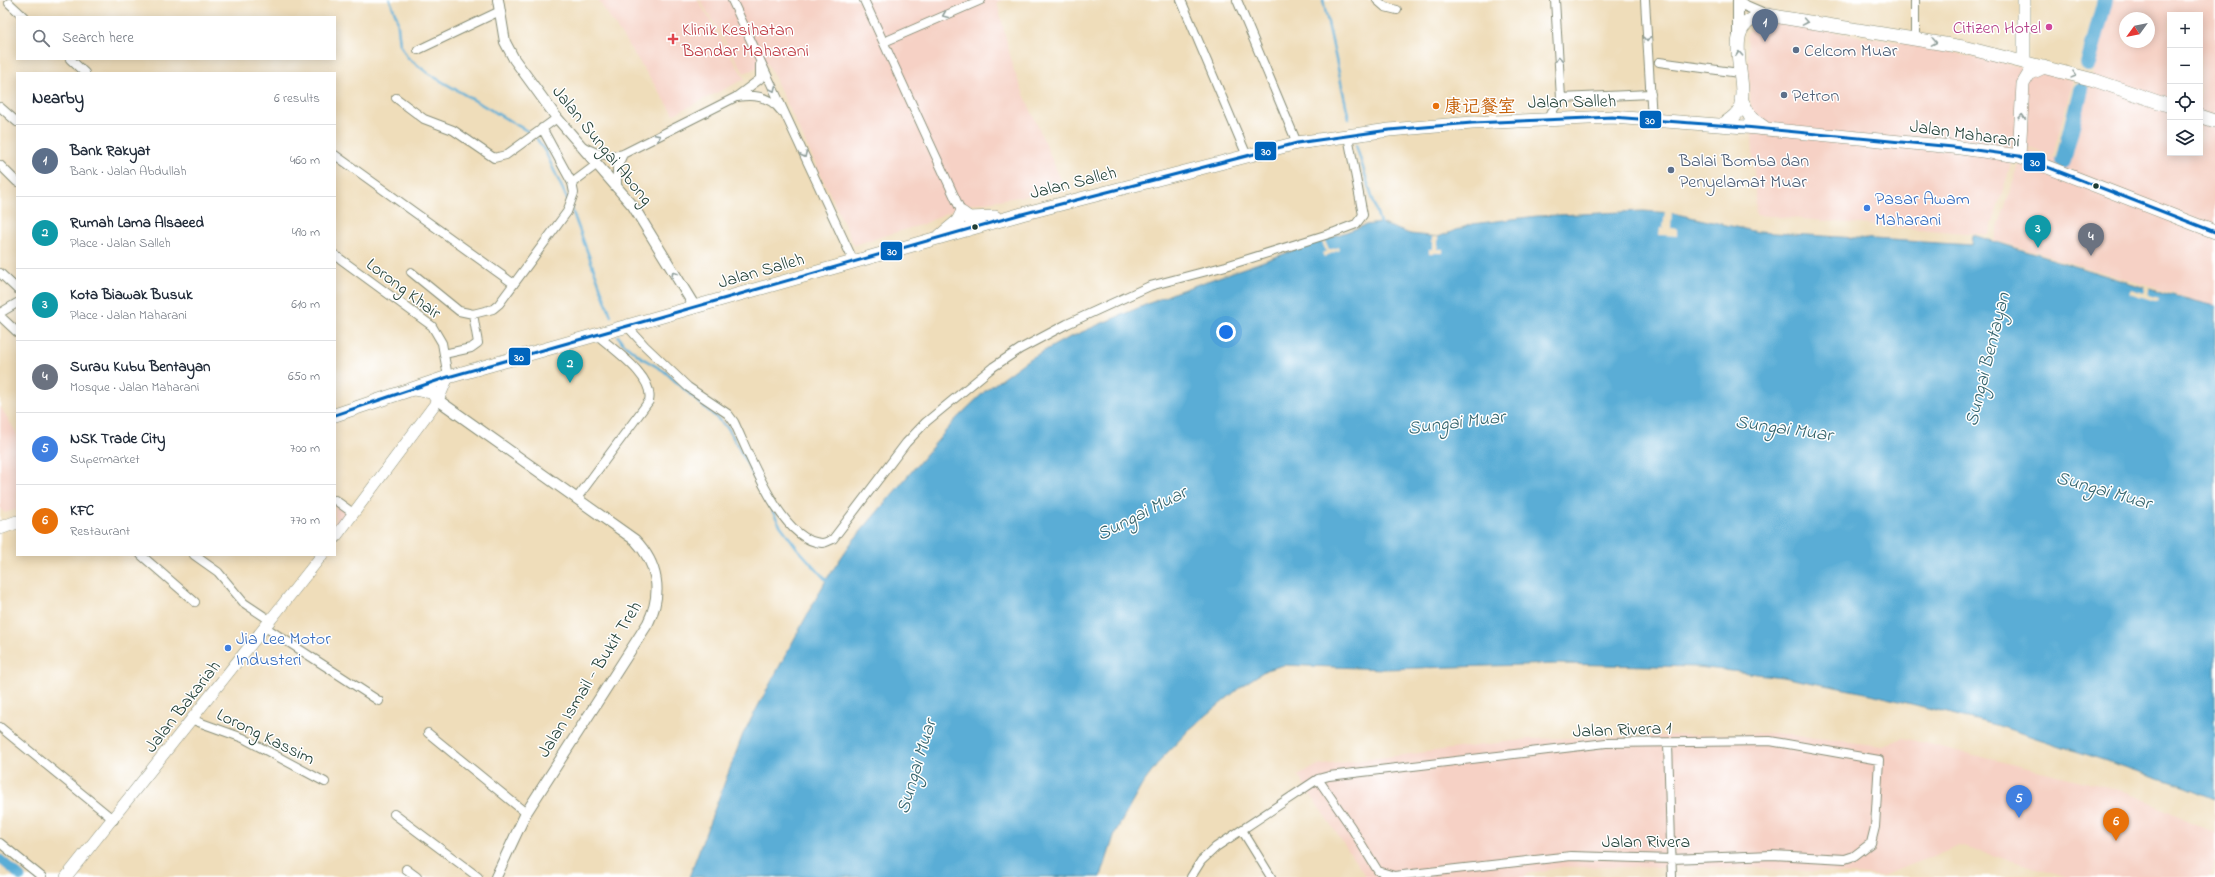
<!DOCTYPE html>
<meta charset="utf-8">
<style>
:root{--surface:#fff;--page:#f6f6f7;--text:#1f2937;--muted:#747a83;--line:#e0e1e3;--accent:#ea580c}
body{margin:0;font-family:"Indie Flower","LXGW WenKai TC",sans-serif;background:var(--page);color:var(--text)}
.controls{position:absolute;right:12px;top:12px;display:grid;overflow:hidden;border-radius:0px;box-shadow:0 2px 10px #0003}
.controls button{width:36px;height:36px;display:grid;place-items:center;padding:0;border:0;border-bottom:1px solid var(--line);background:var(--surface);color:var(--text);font:20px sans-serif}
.compass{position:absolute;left:2119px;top:12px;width:36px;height:36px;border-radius:50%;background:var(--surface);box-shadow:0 2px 10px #0003;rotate:237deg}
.you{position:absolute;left:1226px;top:332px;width:14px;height:14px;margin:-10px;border:3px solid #fff;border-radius:50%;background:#1a73e8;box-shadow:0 0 0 6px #1a73e833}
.badge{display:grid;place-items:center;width:26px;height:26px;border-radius:50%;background:var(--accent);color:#fff;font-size:13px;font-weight:700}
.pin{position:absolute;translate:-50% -33px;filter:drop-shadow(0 1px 2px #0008)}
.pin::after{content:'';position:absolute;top:21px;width:14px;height:12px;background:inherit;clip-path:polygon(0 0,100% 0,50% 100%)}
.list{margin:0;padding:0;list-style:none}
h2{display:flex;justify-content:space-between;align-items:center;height:52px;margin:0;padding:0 16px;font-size:17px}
h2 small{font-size:13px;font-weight:400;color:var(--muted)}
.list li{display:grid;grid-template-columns:26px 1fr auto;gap:12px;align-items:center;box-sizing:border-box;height:72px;padding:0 16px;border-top:1px solid var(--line)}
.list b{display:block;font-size:15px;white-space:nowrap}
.list p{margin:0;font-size:13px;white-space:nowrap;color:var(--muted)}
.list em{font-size:13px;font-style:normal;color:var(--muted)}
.icon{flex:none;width:22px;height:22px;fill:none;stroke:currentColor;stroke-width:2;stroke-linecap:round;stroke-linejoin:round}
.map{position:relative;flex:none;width:2215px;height:877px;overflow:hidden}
.search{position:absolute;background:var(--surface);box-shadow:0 2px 10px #0003;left:16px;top:16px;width:320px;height:44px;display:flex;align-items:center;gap:10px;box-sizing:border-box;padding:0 14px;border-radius:0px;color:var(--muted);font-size:15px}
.panel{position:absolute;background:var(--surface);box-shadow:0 2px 10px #0003;left:16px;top:72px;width:320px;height:484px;border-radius:0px}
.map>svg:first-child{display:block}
.built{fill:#f6d1c5;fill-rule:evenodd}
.water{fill:#5aadd6;stroke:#3c7585}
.pier{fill:#efddba}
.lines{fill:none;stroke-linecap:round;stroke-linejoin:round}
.stream{stroke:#5aadd6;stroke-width:2.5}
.canal{stroke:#5aadd6;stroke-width:9}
.river{stroke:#5aadd6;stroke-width:16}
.minor-casing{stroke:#878d77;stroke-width:10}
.tertiary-casing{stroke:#878d77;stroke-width:12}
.secondary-casing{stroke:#878d77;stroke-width:12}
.primary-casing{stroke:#878d77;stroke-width:14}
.minor{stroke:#fff;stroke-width:8}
.tertiary{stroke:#fff;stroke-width:10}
.secondary{stroke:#fff;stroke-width:11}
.primary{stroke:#fff;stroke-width:13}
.bus-1-casing{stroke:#fff;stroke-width:6}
.bus-1{stroke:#0065bd;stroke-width:3}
.oneway{stroke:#8f9e9a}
.hotel-dot{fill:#d1479c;stroke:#fff;stroke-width:1.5}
.health-dot{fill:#e0444e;stroke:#fff;stroke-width:1.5}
.service-dot{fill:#5c6f8a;stroke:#fff;stroke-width:1.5}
.food-dot{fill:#e8710a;stroke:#fff;stroke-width:1.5}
.bus-dot{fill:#1f3d34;stroke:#fff;stroke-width:1.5}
.shop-dot{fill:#3f7fe0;stroke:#fff;stroke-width:1.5}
.labels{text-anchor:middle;stroke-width:3;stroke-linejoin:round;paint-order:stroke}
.hotel-label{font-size:18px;fill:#b23c85;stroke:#fff;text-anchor:end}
.health-label{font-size:18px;fill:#be3a42;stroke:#fff;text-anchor:start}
.service-label{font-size:18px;fill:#4e5e75;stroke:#fff;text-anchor:start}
.street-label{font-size:18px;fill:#1f3d34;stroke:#fff}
.food-label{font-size:18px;fill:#c56008;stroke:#fff;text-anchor:start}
.shop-label{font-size:18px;fill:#366cbe;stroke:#fff;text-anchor:start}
.water-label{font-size:19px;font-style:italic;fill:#34646d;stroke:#fff}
.line-badge{stroke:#fff;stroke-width:1.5}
.badge-label{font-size:11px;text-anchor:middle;font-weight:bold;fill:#fff}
</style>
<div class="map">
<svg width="2215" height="877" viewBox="0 0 2215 877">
<rect width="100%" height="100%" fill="#fff"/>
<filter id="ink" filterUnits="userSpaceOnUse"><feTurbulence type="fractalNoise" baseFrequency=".025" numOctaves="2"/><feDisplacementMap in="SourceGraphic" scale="8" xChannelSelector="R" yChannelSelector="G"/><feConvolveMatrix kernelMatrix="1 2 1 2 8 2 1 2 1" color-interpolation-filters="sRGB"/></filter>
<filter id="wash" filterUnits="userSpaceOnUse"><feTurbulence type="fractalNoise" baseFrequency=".012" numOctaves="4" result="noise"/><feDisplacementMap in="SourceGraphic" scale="16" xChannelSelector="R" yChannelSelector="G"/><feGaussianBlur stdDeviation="0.9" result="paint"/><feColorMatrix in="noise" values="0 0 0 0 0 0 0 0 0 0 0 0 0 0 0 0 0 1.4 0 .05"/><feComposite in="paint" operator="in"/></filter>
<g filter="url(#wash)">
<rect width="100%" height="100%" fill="#efddba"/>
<path class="built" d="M598 0H698L745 79 674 114Z
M700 0H1003L997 2 1014 71 1065 190 972 204 944 214 924 224 854 245 768 64 744 73Z
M2111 0H2215V306L1994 240 2024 149 2071 162ZM2170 15H2200V153H2170ZM2125 18H2149V42H2125Z
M1759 22 1779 23 1939 49 2027 68 2073 80 2053 156 2013 143 2010 167 1989 235 1756 215 1747 33Z
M0 406 17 434V509L5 513 0 509Z
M335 505 347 513 335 529Z
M1773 733 1883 746 1903 738 2127 792 2215 833V856L2210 877H2069L1960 846 1882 876 1767 868 1563 867 1530 873 1524 877H1366L1298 776 1316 766 1529 739Z"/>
<path class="water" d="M1643 211 1672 213 1758 232 1972 245 1973 235 2156 291 2215 306V799L2183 786 1996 725 1871 694 1782 677 1698 667 1558 664 1384 669 1284 665 1266 670 1243 685 1190 729 1163 757 1142 785 1115 833 1101 877H689L743 734 826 580 851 543 955 420 985 391 1026 361 1062 341 1100 324 1176 292 1366 225 1380 223 1410 234 1438 237 1472 224 1537 216Z"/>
<path class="pier" d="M1665 210 1672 211 1671 228 1677 229V236L1659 235 1660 228H1663Z
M1432 237H1438V249H1443V253H1429V249H1432Z
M1324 239 1329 250 1338 247 1339 250 1324 257 1322 253 1326 251 1321 240Z
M2146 286 2150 287 2148 295 2159 298 2158 302 2129 293 2131 289 2144 293Z"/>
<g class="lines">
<path class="stream" d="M390 0 397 18 400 44 407 57 429 74 529 132
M1323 0 1349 119
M537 139 546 153 569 203
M1356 145 1380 223
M571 207 611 316
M618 336 622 342 642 358 664 371 728 428 780 525 797 548 826 580"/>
<path class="canal" d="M0 859 21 877"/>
<path class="river" d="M2088 64 2105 0
M2063 161 2081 90"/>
</g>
</g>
<g filter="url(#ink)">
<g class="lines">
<defs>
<path id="minor" d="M732 0 854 262
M864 0 962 213
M1181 0 1247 156
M1237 0 1297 143
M1377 0 1385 7 1397 10
M1645 0 1652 120
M9 3 24 17
M1915 38V0
M884 42 981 0
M418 50 500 11
M70 59 85 73
M1659 62 1739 73
M737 97C754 94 770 96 781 111
M396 98 424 119 453 130 494 158 506 155 557 118
M1561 98 1651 94
M0 107 17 122
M1547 119 1561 98 1555 0
M584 147C597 154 608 158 623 154L736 97 760 79V65
M335 155 514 284
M0 165 17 182
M572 183 596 165
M617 188V168L623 154
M335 255 432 326 442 343 448 377
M411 272 459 311 473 314 493 309 499 304 567 212 574 193 572 183 542 128
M0 273 17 289
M0 313 17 303
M0 316 17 332
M627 326 645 346 688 387 728 414 734 422C749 453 781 542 822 543 826 543 830 540 833 539L906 443 926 422 993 367 1020 349 1067 324 1150 286 1226 266 1335 232 1356 224 1363 215 1348 136
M444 354 471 348 478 343 473 314
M577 498 649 401C655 377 614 350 597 335
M335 500 353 513
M141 555 195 602
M194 555 218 572 244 603 271 621
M265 627 379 701
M193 720 243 738 325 782
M0 727 114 820
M428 733 526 813
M1668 743 1672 877
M394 814 478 877
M1242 830 1271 877
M0 843 42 877
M406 869 417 877
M1191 877 1201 861 1216 847 1318 779 1329 776 1606 743 1770 741 1879 760 1875 827 1871 843 1854 856 1845 859 1772 855 1672 859 1571 856 1394 876 1378 871 1351 827 1318 779"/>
<path id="tertiary" d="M498 0 505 42 514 59 557 118 633 206 695 307
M1738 0 1746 6 1767 15
M1738 36V0
M438 400 635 540C658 564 663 593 648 623L526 813 496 877"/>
<path id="secondary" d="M335 538 438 400 448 377
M66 877 322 555"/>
<path id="primary" d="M2024 61V0
M1741 99 1751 118 1765 128
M2200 116 2215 121
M1722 125C1729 120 1737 116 1740 108 1750 77 1716 21 1767 15L1963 47 2094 80 2170 106
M2019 156 2023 84 2029 74 2044 67
M940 236 958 221 962 213 969 218 995 217
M414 389 432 392 438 400
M335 415 448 377 1022 214 1297 143 1389 130 1472 123 1612 117 1745 127 1953 147 2019 156 2215 232
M0 528 17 522"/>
</defs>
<use href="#minor" class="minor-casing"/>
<use href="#tertiary" class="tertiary-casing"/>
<use href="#secondary" class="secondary-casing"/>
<use href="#primary" class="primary-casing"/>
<use href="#minor" class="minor"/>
<use href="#tertiary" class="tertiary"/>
<use href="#secondary" class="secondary"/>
<use href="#primary" class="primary"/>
<defs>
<path id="bus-1" d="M335 415 448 377 1022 214 1297 143 1389 130 1472 123 1612 117 1745 127 1953 147 2019 156 2215 232"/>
</defs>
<use href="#bus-1" class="bus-1-casing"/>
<use href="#bus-1" class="bus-1"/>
</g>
<defs><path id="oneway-chevron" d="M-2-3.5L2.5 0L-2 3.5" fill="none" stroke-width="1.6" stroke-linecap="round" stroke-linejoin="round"/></defs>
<g class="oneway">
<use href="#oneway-chevron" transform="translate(945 15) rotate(157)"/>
<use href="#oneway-chevron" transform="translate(1805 22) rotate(10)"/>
<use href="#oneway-chevron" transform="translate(1647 39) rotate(86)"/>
<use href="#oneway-chevron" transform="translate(1934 42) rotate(10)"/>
<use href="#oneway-chevron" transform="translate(1739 54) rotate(-93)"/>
<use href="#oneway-chevron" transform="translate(1559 59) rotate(-94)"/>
<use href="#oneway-chevron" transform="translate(2074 75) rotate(15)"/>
<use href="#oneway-chevron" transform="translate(773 89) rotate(66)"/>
<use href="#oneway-chevron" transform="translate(2022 117) rotate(-86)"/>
<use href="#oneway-chevron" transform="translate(658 137) rotate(-27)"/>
<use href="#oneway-chevron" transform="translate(804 155) rotate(65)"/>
<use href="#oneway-chevron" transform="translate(674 274) rotate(-122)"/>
</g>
</g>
<circle class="hotel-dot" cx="2049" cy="27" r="4"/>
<path class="health-dot" d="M671 33h4v4h4v4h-4v4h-4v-4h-4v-4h4z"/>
<g class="service-dot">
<circle cx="1796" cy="50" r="4"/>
<circle cx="1784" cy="95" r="4"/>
<circle cx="1671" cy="170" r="4"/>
</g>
<circle class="food-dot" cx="1436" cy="106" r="4"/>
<g class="bus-dot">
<circle cx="2096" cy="186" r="3.5"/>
<circle cx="975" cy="227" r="3.5"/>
</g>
<g class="shop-dot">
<circle cx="1867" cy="208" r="4"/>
<circle cx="228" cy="648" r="4"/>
</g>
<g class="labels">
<g class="hotel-label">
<text x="2041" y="33">Citizen Hotel</text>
</g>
<g class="health-label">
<text x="682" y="35">Klinik Kesihatan<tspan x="682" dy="21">Bandar Maharani</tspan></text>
</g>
<g class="service-label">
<text x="1804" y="56">Celcom Muar</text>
<text x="1792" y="101">Petron</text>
<text x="1679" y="166">Balai Bomba dan<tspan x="1679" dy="21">Penyelamat Muar</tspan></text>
</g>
<g class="street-label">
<text transform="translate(1572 101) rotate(-1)" y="6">Jalan Salleh</text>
<text transform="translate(1965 133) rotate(8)" y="6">Jalan Maharani</text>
<text transform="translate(603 145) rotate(51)" y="6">Jalan Sungai Abong</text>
<text transform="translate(1073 182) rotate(-14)" y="6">Jalan Salleh</text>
<text transform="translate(761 270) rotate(-16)" y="6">Jalan Salleh</text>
<text transform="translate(404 288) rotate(37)" y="6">Lorong Khair</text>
<text transform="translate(589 679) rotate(-58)" y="6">Jalan Ismail - Bukit Treh</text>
<text transform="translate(182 706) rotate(-52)" y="6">Jalan Bakariah</text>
<text transform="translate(1622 729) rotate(-2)" y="6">Jalan Rivera 1</text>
<text transform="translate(266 736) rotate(26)" y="6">Lorong Kassim</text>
<text x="1646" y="847">Jalan Rivera</text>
</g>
<g class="food-label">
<text x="1444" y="112">康记餐室</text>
</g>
<g class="shop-label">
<text x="1875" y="204">Pasar Awam<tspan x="1875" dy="21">Maharani</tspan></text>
<text x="236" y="644">Jia Lee Motor<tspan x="236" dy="21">Industeri</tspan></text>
</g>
<g class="water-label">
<text transform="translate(1986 359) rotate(-76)" y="7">Sungai Bentayan</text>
<text transform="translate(1456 421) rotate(-7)" y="7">Sungai Muar</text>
<text transform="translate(1784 427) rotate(8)" y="7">Sungai Muar</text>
<text transform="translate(2104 489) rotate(16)" y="7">Sungai Muar</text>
<text transform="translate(1141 512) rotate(-27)" y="7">Sungai Muar</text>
<text transform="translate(915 766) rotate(-73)" y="7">Sungai Muar</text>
</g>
</g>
<g class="line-badge">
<rect x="1639" y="110" width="23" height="19" rx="4" fill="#0065bd"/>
<rect x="1254" y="141" width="23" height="20" rx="4" fill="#0065bd"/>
<rect x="2023" y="152" width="23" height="20" rx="4" fill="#0065bd"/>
<rect x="880" y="241" width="23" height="20" rx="4" fill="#0065bd"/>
<rect x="508" y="347" width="23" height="19" rx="4" fill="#0065bd"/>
</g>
<g class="badge-label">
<text x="1650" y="124">30</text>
<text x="1266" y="155">30</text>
<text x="2035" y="166">30</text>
<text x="892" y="255">30</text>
<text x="519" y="361">30</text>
</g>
</svg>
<div class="controls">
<button>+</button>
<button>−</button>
<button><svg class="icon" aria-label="locate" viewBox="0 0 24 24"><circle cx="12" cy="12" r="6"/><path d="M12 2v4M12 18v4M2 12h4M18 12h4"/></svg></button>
<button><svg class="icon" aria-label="layers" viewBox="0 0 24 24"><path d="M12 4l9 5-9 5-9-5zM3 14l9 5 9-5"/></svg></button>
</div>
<svg class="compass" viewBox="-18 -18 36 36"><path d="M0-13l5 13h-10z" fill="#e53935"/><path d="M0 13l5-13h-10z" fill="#747a83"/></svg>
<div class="you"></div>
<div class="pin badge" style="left:1765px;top:42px;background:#5c6f8a">1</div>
<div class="pin badge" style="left:570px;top:383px;background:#0f9aa8">2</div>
<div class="pin badge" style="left:2038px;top:248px;background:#0f9aa8">3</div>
<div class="pin badge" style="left:2091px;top:256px;background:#6b7280">4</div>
<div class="pin badge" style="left:2019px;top:818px;background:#3f7fe0">5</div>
<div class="pin badge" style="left:2116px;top:841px;background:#e8710a">6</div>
<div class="search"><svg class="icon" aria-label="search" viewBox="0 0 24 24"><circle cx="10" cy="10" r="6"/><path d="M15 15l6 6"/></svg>Search here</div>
<section class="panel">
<h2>Nearby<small>6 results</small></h2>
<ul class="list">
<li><span class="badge" style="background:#5c6f8a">1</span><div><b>Bank Rakyat</b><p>Bank · Jalan Abdullah</p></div><em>460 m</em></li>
<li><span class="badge" style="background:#0f9aa8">2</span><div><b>Rumah Lama Alsaeed</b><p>Place · Jalan Salleh</p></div><em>490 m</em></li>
<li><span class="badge" style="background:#0f9aa8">3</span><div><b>Kota Biawak Busuk</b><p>Place · Jalan Maharani</p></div><em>610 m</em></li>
<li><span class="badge" style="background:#6b7280">4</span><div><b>Surau Kubu Bentayan</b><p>Mosque · Jalan Maharani</p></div><em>650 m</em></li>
<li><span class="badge" style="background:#3f7fe0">5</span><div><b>NSK Trade City</b><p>Supermarket</p></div><em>700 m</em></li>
<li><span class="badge" style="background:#e8710a">6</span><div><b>KFC</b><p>Restaurant</p></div><em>770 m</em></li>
</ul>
</section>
</div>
